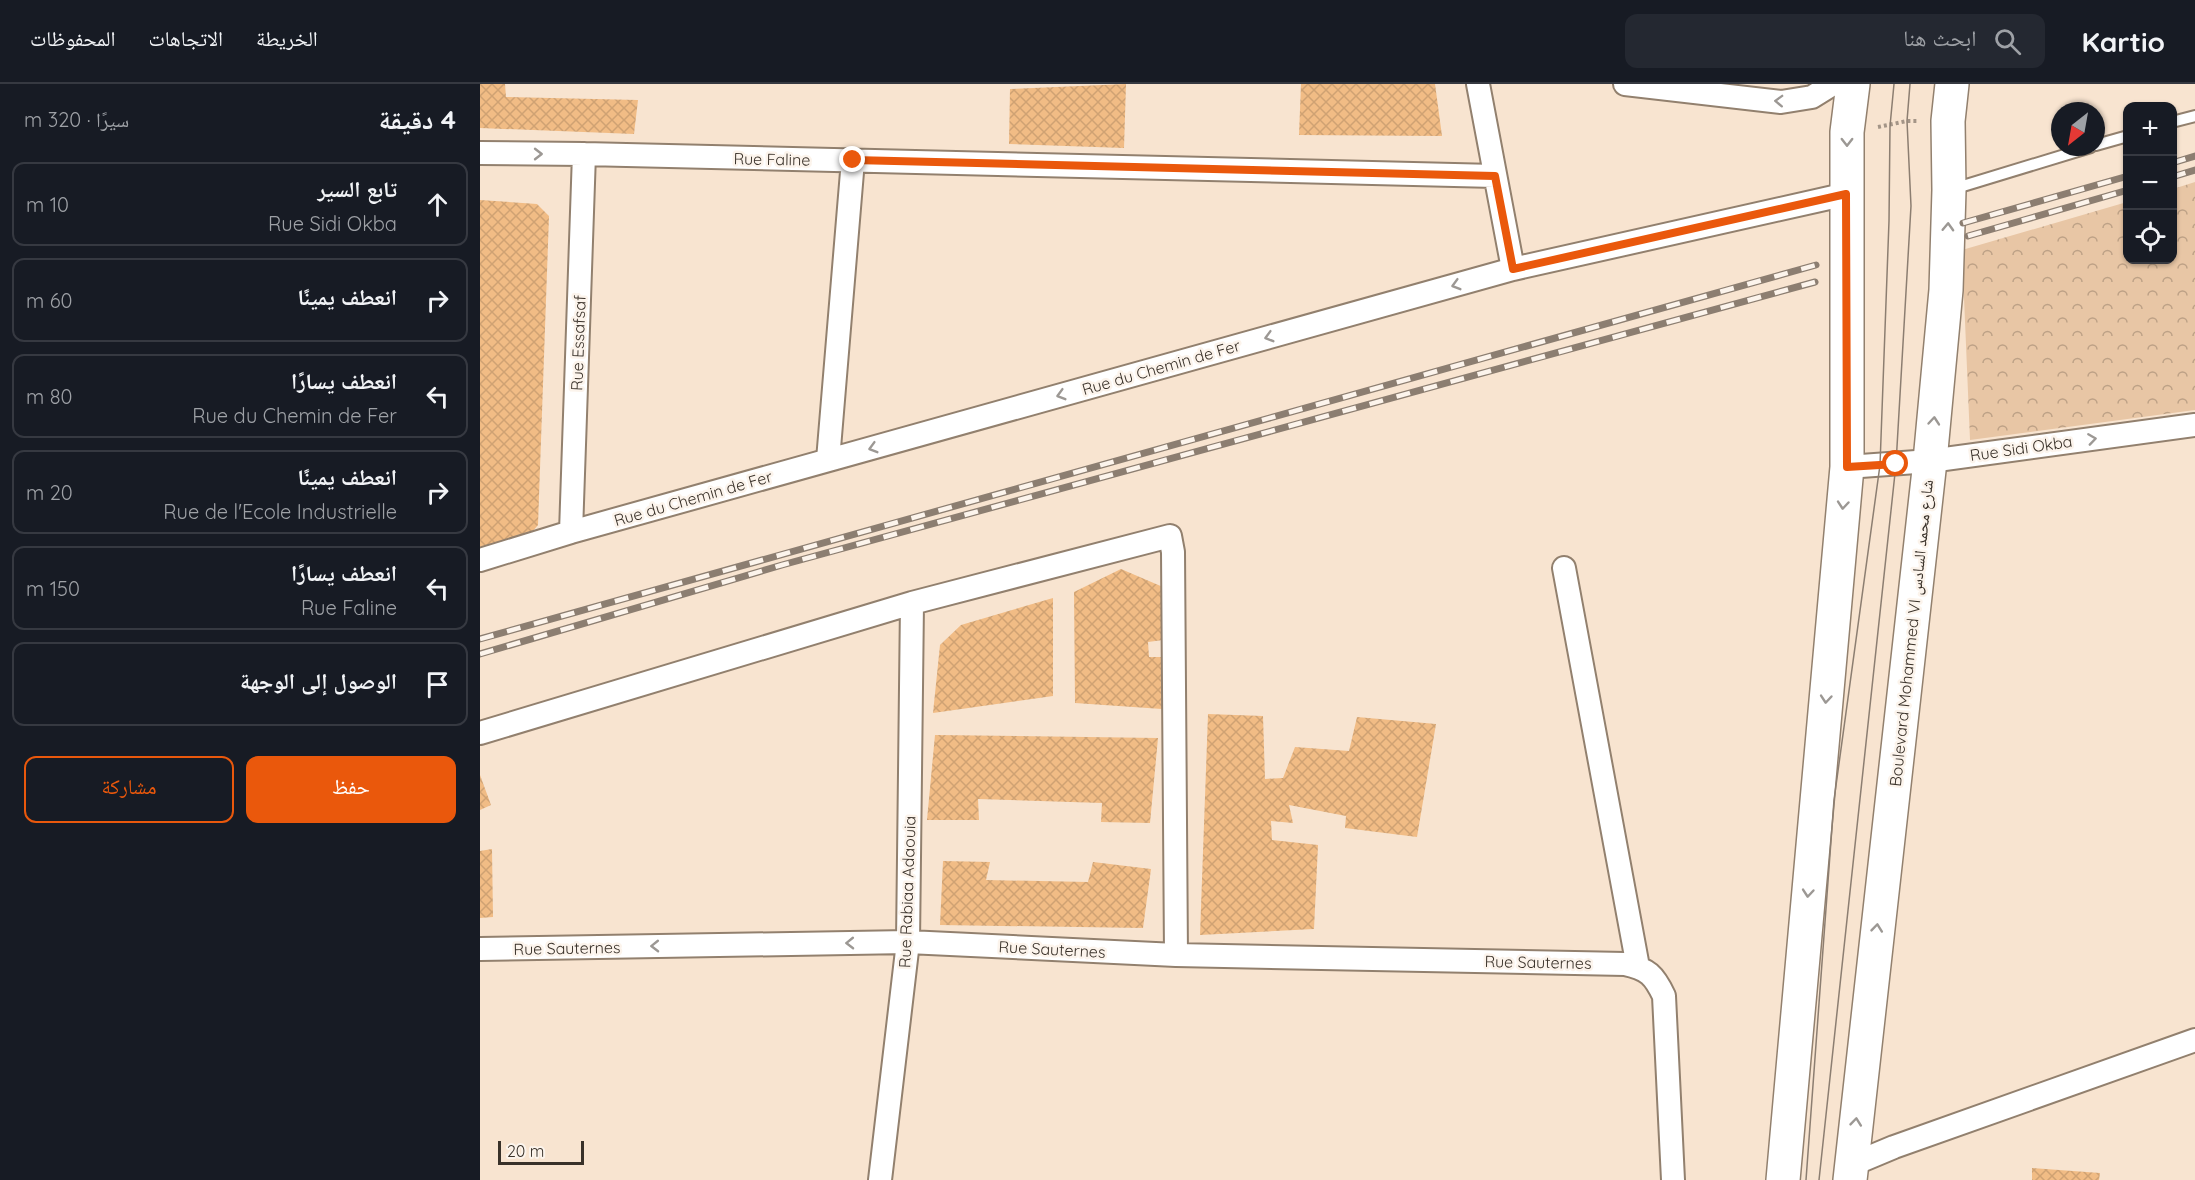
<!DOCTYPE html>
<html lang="ar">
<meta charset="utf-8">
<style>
:root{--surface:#171b24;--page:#242831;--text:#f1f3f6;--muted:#9ea1a6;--line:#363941;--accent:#ea580c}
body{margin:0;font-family:Quicksand,"Noto Naskh Arabic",sans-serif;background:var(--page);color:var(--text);direction:rtl}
.controls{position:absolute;right:18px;top:18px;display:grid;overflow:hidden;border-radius:12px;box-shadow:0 2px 4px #0004}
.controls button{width:54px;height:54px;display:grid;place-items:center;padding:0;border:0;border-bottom:2px solid var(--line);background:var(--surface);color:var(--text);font:30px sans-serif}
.compass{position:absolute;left:1571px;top:18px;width:54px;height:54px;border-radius:50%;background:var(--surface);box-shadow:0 2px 4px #0004;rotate:211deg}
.scale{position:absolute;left:18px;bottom:15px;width:86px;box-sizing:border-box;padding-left:6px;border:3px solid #393129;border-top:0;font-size:16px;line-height:21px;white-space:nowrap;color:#393129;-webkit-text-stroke:4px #fcf4ec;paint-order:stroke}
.stop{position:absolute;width:18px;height:18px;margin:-14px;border:4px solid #ea580c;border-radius:50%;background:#fff}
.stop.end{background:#ea580c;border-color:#fff;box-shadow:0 2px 6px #0008}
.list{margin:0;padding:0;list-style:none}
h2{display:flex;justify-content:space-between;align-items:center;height:78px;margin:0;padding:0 24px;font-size:26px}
h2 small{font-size:20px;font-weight:400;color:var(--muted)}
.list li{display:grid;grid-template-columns:39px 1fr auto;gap:18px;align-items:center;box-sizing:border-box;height:84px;margin:0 12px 12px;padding:0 12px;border:2px solid var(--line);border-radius:12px}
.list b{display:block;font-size:22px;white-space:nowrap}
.list p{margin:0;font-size:20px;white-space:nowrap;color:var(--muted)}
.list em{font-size:20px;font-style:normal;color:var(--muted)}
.actions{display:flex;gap:12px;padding:18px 24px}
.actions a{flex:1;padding:14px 0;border:2px solid var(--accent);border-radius:12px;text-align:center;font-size:21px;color:var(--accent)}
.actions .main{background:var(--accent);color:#fff}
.icon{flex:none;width:33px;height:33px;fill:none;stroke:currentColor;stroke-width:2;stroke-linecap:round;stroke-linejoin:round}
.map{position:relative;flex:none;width:1715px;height:1096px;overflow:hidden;direction:ltr}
header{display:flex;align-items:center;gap:36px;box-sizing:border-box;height:84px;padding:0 30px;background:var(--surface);border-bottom:2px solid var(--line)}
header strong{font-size:28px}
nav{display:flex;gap:33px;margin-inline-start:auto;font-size:21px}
.search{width:420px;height:54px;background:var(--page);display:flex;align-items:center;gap:15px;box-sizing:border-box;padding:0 21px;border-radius:12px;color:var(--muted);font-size:22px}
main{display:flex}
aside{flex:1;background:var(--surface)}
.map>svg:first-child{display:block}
.park{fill:url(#park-crowns)}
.building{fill:url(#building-cross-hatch)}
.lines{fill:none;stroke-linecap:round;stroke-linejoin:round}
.service-casing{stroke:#92806e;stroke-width:14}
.minor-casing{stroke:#92806e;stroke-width:26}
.primary-casing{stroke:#92806e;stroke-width:36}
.path{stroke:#a49587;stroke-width:4;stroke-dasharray:3 3;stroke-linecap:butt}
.service{stroke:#fff;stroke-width:10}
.minor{stroke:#fff;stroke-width:22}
.primary{stroke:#fff;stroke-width:33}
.tram{stroke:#8c7e71;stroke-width:1.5}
.rail-casing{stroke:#8c7e71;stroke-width:7}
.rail{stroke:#fcf4ec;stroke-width:4.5;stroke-dasharray:14;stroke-linecap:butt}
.oneway{stroke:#9c9894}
.route{stroke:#ea580c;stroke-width:8}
.labels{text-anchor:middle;stroke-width:5;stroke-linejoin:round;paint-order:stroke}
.street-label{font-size:16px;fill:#393129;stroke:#fcf4ec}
</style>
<header>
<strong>Kartio</strong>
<div class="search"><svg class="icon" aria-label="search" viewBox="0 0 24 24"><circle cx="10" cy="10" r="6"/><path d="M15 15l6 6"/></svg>ابحث هنا</div>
<nav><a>الخريطة</a><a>الاتجاهات</a><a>المحفوظات</a></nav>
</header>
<main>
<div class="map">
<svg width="1715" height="1096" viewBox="0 0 1715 1096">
<defs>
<pattern id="park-crowns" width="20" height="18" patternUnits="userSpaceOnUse" patternTransform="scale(1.5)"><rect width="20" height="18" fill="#e8c6a5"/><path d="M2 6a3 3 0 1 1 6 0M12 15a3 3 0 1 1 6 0" fill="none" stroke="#bda186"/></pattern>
<pattern id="building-cross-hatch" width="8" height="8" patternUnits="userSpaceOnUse" patternTransform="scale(1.5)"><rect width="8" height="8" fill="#f1bc85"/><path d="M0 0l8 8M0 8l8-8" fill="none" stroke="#cfa273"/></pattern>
</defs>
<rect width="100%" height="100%" fill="#f8e4d0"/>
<path class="park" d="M1715 98V326L1490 356 1482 166 1647 118 1648 176H1692L1693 105Z"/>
<path class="building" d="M0 0H25L26 13 158 16 154 50 0 44Z
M646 0 644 64 529 60 530 5Z
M821 0H955L962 52 819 51Z
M0 116 57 120 69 132 58 441 47 454 0 468Z
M641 485 683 503V556L668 558 669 573H686L682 625 595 619 594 508Z
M573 514V612L453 629 460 561 481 541Z
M728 630 783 632 785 695 803 694 815 663 869 667 877 633 956 640 937 753 865 744 866 732 809 721 813 739 791 737 792 756 838 761 834 845 720 851Z
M455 651 678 654 670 739 621 738 622 719 498 715 499 736H447Z
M0 691 11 721 0 726Z
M12 765 13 833 0 834V767Z
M463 777 510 778 506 796 608 798 613 778 671 785 663 844 460 841Z
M1552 1084 1620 1089 1619 1096H1552Z"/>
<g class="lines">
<defs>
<path id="service" d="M1692 38 1715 32
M1616 61 1648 52
M1473 105 1611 63"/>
<path id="minor" d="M998 0 1033 185
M1145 0 1301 18 1332 13 1353 0
M0 69 104 70 1015 92
M348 376 373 76
M1367 383 1450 377 1715 341
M91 448 104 70
M0 476 91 448 1033 185 1367 110
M1084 484 1158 883
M0 649 432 519 690 452 693 468 696 871
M0 865 428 858 696 871 1145 880C1168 885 1174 891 1184 912L1193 1096
M1371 1081 1414 1063 1715 956
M400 1096 428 858 432 519"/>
<path id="primary" d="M1303 1096 1367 383V48L1373 0
M1370 1096 1450 377 1466 206 1469 106 1468 37 1472 0"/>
</defs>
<use href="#service" class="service-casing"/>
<use href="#minor" class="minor-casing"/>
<use href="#primary" class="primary-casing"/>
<path class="path" d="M1398 43 1427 37H1437"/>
<use href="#service" class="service"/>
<use href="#minor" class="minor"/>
<use href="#primary" class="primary"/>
<path class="tram" d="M1326 1096 1354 716 1400 381 1409 137 1410 42 1414 0
M1339 1096 1416 380 1431 122 1427 37 1430 0"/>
<defs>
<path id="rail" d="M1692 79 1715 72
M1692 93 1715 86
M1483 139 1648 92
M1488 152 1648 106
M0 555 1336 181
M0 570 302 481 1335 198"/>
</defs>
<use href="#rail" class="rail-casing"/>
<use href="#rail" class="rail"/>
</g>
<defs><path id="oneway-chevron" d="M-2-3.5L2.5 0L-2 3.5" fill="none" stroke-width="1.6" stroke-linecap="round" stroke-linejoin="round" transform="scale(1.5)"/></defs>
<g class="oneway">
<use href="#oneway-chevron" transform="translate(1299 17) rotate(-178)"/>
<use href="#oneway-chevron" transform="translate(1367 58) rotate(90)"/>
<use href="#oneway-chevron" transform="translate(58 70)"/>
<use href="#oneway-chevron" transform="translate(1468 143) rotate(-88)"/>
<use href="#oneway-chevron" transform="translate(976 201) rotate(164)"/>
<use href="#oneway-chevron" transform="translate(789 253) rotate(164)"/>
<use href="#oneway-chevron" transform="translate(581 311) rotate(164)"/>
<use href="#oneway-chevron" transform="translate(1454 337) rotate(-85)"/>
<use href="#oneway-chevron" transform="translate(1612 355) rotate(-8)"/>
<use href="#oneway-chevron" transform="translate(393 364) rotate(164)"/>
<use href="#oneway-chevron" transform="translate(1363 421) rotate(95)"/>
<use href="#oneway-chevron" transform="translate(1346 615) rotate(95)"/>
<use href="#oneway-chevron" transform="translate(1328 809) rotate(95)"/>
<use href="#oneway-chevron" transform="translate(1397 844) rotate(-84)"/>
<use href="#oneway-chevron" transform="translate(370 859) rotate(179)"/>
<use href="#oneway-chevron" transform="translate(175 862) rotate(179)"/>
<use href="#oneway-chevron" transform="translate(1376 1038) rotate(-84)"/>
</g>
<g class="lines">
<path class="route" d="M373 76 1015 92 1033 185 1366 110 1367 383 1416 380"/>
</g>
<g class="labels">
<g class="street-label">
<text transform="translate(292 75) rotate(1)" y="6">Rue Faline</text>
<text transform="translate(98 259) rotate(-88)" y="6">Rue Essafsaf</text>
<text transform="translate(681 283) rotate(-16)" y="6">Rue du Chemin de Fer</text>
<text transform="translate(1541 364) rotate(-8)" y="6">Rue Sidi Okba</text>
<text transform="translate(213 414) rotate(-16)" y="6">Rue du Chemin de Fer</text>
<text transform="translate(1431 549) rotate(-84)" y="6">Boulevard Mohammed VI شارع محمد السادس</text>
<text transform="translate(427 808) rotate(-88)" y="6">Rue Rabiaa Adaouia</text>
<text transform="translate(87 864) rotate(-1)" y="6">Rue Sauternes</text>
<text transform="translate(572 865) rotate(3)" y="6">Rue Sauternes</text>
<text transform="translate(1058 878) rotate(1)" y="6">Rue Sauternes</text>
</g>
</g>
</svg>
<div class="controls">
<button>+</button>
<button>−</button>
<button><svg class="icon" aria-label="locate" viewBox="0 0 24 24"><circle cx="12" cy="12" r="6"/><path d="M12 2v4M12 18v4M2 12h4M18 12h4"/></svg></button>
</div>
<svg class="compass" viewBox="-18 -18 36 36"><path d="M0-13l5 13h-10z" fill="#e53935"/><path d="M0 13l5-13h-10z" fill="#9ea1a6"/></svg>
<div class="scale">20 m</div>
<div class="stop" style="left:1416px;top:380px"></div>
<div class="stop end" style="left:373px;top:76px"></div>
</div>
<aside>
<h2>4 دقيقة<small>سيرًا · 320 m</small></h2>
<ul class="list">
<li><svg class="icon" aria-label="ahead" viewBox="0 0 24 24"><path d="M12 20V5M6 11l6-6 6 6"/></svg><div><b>تابع السير</b><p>Rue Sidi Okba</p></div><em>10 m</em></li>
<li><svg class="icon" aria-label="right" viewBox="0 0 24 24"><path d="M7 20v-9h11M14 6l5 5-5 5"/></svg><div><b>انعطف يمينًا</b></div><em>60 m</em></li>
<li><svg class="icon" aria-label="left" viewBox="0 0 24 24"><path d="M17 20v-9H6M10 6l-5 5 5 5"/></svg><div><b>انعطف يسارًا</b><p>Rue du Chemin de Fer</p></div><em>80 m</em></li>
<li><svg class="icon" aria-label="right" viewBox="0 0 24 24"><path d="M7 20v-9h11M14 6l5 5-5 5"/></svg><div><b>انعطف يمينًا</b><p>Rue de l'Ecole Industrielle</p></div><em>20 m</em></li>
<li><svg class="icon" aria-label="left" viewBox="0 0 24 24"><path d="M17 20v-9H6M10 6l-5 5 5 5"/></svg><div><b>انعطف يسارًا</b><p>Rue Faline</p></div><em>150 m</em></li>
<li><svg class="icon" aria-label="arrive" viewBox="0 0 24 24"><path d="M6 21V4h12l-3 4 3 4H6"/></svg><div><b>الوصول إلى الوجهة</b></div></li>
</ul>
<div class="actions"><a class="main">حفظ</a><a>مشاركة</a></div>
</aside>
</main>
